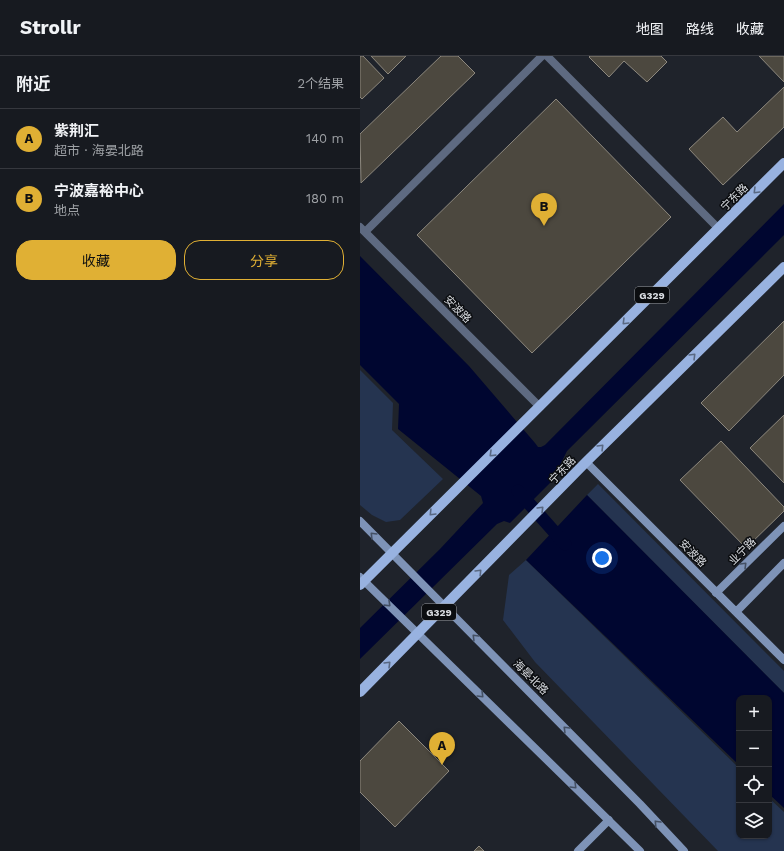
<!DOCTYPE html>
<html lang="zh">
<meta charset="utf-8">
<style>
:root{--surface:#171a20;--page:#24272d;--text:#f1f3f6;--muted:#9ea1a5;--line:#36383e;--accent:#e0b034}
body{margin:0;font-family:"Work Sans","Noto Sans SC",sans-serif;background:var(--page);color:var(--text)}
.controls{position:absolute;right:12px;bottom:12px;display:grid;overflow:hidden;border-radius:8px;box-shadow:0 1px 3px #0004}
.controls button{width:36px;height:36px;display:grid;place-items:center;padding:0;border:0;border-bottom:1px solid var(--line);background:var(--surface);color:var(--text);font:20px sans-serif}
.you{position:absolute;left:242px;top:502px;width:14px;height:14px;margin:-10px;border:3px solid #fff;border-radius:50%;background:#1a73e8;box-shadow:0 0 0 6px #1a73e833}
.badge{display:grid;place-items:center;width:26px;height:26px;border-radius:50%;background:var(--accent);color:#111;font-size:13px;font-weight:700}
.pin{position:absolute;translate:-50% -33px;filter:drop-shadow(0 1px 2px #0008)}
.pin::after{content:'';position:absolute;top:21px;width:14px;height:12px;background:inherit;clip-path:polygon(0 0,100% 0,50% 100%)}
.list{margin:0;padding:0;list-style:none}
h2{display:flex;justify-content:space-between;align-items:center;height:52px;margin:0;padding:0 16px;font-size:17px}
h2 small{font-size:13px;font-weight:400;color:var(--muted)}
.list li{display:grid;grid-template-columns:26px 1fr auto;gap:12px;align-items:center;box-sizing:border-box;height:60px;padding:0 16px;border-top:1px solid var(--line)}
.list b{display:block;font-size:15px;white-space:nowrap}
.list p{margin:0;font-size:13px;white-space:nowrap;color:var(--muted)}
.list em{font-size:13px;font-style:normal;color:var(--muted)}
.actions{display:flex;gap:8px;padding:12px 16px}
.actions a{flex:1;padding:9px 0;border:1px solid var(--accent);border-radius:16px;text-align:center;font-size:14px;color:var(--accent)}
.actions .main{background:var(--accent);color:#111}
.icon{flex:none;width:22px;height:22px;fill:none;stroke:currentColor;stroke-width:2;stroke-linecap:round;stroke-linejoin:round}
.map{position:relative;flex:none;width:424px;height:795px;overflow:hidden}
header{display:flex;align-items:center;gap:24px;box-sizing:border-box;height:56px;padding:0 20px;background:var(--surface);border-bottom:1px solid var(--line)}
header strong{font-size:19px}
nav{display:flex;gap:22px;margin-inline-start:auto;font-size:14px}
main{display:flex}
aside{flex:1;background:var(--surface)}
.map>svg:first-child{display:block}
.green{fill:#253450}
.water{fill:#000630}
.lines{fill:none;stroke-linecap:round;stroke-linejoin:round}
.canal{stroke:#000630;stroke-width:13}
.building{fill:#4c483f;stroke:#8d887e}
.street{stroke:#5e6a81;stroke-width:8}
.secondary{stroke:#7e93b7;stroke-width:8}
.primary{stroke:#98b2e0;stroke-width:10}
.oneway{stroke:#596882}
.oneway2{stroke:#445064}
.labels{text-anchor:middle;stroke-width:3;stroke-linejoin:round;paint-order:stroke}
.shield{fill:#0b0d10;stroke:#9b9ea2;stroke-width:1}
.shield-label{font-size:10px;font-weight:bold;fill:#d9dce1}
.street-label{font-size:11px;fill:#d9dce1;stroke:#0b0d10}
</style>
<header>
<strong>Strollr</strong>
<nav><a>地图</a><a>路线</a><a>收藏</a></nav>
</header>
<main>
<aside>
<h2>附近<small>2个结果</small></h2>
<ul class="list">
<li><span class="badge">A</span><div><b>紫荆汇</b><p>超市 · 海晏北路</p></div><em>140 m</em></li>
<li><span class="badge">B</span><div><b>宁波嘉裕中心</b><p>地点</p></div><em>180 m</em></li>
</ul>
<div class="actions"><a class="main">收藏</a><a>分享</a></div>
</aside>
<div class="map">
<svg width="424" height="795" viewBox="0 0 424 795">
<rect width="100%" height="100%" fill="#1f232b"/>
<path class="green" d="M0 314 33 347 32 374 83 423 40 464 26 466 12 459 0 449Z
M238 428 424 615V637L227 439Z
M166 504 379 712V780H409V742L424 756V795H358L175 606 143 564 149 519Z"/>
<path class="water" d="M424 148V179L207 395 201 407 202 415 150 467 144 465 137 468 0 603V572L80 493 123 447 121 440 38 373 39 348 0 309V200L109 310 175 387 178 391H181L185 389Z
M227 439 424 637V752L409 738V642H379V709L166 504Z"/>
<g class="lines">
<path class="canal" d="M158 435 205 488"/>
</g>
<path class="building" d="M0 0H3L24 22 2 43 0 41Z
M11 0H46L28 18Z
M81 0H98L115 17 1 127 0 78Z
M230 0H301L307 6 287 26 264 5 249 21 229 1Z
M399 0H424V26Z
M424 31V71L363 129 329 93 363 61 377 76Z
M196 43 311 161 172 297 57 179Z
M424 265V319L369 375 341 347Z
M424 359V427L390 392Z
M361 385 424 451V455L386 492 320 424Z
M39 665 89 715 35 771 0 736V705Z
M119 790 124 795H114Z"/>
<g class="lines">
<path class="street" d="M187 0 359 173
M0 171 180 351
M5 176 182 0"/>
<path class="secondary" d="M226 406 424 604
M0 465 280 748 324 795
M0 521 280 795
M356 537 424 470
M376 556 424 507
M218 795 249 764"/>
<path class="primary" d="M0 529 424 107
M0 636 226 406 424 211"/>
</g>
<defs><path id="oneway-chevron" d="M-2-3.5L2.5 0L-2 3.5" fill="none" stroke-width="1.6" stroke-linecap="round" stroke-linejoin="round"/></defs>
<g class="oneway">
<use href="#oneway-chevron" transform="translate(396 135) rotate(135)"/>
<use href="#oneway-chevron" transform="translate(265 266) rotate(135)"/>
<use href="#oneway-chevron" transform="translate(333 300) rotate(-45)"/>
<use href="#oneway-chevron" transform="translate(241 391) rotate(-45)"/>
<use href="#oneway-chevron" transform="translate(132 398) rotate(136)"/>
<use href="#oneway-chevron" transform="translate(181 453) rotate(-45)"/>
<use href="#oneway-chevron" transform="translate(72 457) rotate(134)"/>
<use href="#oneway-chevron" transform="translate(119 516) rotate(-46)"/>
<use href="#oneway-chevron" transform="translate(28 608) rotate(-45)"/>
</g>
<g class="oneway2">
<use href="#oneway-chevron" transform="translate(13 479) rotate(-134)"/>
<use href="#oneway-chevron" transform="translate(384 509) rotate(-45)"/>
<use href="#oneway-chevron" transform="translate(28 548) rotate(44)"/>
<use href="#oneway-chevron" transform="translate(115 581) rotate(-135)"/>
<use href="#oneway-chevron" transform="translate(121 639) rotate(45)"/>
<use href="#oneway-chevron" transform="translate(206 673) rotate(-135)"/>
<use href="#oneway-chevron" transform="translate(214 730) rotate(45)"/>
<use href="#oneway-chevron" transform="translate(297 767) rotate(-133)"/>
</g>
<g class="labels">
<g class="shield">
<rect x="275" y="231" width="34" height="16" rx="3"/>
<rect x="62" y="548" width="34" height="16" rx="3"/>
</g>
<g class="shield-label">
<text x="292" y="243">G329</text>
<text x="79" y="560">G329</text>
</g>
<g class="street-label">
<text transform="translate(374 141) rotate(-45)" y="4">宁东路</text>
<text transform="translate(98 253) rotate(45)" y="4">安波路</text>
<text transform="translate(202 414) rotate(-47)" y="4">宁东路</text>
<text transform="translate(382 495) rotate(-45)" y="4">业宁路</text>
<text transform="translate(333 497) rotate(45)" y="4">安波路</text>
<text transform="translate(171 621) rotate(45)" y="4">海晏北路</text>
</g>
</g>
</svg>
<div class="controls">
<button>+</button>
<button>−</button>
<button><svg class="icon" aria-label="locate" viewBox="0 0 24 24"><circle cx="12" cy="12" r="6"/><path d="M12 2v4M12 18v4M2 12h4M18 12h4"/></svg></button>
<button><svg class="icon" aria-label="layers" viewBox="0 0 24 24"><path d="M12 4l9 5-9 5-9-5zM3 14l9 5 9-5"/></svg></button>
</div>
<div class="you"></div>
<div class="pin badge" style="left:82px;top:709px">A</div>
<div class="pin badge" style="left:184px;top:170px">B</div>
</div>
</main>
